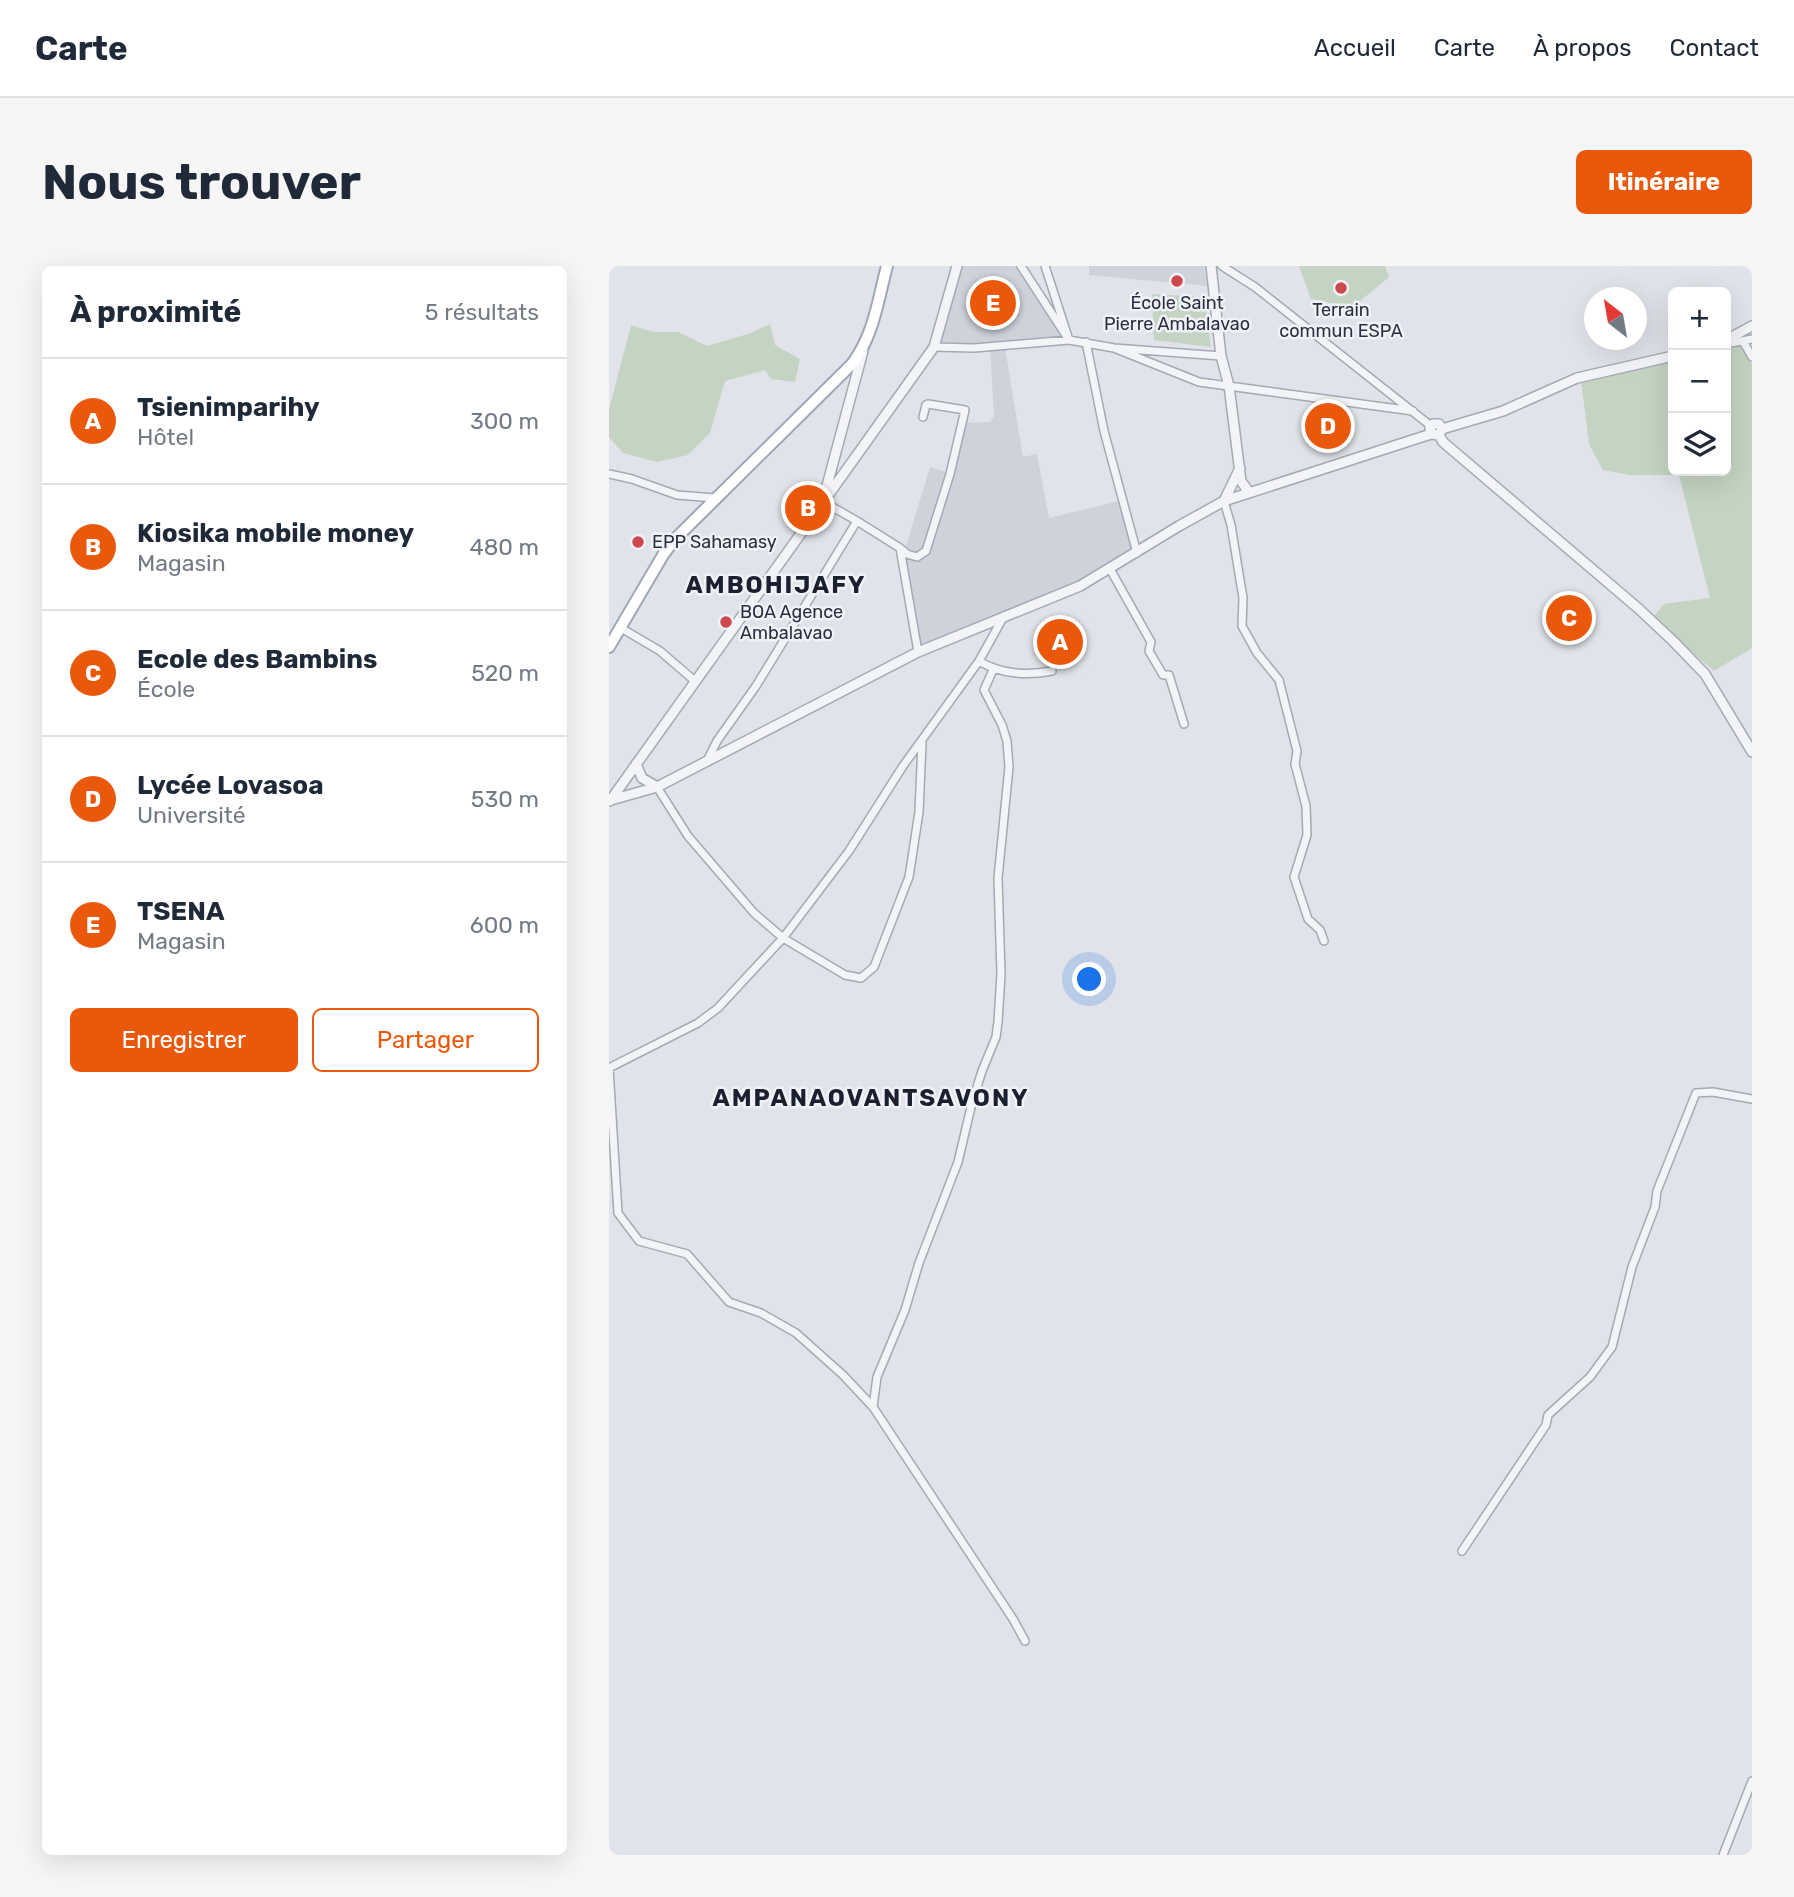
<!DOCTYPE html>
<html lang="fr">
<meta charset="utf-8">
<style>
:root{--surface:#fff;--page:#f6f6f7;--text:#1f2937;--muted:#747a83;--line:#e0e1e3;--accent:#ea580c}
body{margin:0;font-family:Rubik,sans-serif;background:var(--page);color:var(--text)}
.controls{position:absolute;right:21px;top:21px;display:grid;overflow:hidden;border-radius:10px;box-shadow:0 7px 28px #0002}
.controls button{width:63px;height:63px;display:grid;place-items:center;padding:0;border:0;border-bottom:2px solid var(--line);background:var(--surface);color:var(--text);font:35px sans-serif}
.compass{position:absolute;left:975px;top:21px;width:63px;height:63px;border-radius:50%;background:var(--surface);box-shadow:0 7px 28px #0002;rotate:329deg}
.you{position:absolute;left:481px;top:714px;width:24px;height:24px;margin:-18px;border:5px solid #fff;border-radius:50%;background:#1a73e8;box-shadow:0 0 0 10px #1a73e833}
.badge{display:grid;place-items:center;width:46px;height:46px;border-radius:50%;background:var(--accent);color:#fff;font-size:23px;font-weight:700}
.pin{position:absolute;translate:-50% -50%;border:4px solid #fff;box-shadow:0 2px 7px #0006}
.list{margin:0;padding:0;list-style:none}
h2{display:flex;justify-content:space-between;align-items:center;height:91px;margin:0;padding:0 28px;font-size:30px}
h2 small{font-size:23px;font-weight:400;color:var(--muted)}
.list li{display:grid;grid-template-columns:46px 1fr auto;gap:21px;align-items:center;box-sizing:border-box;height:126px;padding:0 28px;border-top:2px solid var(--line)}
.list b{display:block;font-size:26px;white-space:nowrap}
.list p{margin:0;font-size:23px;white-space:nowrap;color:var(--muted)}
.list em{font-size:23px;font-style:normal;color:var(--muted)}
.actions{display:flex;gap:14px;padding:21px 28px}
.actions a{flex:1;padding:16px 0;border:2px solid var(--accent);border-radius:10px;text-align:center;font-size:24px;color:var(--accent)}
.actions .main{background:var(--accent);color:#fff}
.icon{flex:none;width:38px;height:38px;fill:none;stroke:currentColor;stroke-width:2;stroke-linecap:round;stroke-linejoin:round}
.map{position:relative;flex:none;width:1143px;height:1589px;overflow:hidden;border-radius:10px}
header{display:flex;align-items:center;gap:42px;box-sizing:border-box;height:98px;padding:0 35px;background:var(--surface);border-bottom:2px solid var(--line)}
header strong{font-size:33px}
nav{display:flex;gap:38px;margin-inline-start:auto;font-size:24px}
.intro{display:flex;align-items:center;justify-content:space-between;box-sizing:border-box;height:168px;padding:0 42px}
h1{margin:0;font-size:49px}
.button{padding:18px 32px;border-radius:10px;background:var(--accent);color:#fff;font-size:24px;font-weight:700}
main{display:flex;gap:42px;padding:0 42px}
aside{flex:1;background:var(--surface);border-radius:10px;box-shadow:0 7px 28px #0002}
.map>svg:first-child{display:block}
.built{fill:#cfd2db}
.green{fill:#c4d3c2}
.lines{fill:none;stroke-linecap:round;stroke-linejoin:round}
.minor-casing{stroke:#a5a9b3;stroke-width:10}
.tertiary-casing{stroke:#a5a9b3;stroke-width:12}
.primary-casing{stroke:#a0a6b5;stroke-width:14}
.minor{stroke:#f3f4f7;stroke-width:7}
.tertiary{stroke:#f3f4f7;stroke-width:9}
.primary{stroke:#fff;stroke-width:10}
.poi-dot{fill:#cd474c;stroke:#f0f2f7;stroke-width:2.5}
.labels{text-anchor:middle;stroke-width:5;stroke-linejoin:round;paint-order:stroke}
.poi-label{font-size:18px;fill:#292f41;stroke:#f0f2f7}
.district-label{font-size:24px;font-weight:bold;letter-spacing:2px;fill:#1b2031;stroke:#f0f2f7}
</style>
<header>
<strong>Carte</strong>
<nav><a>Accueil</a><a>Carte</a><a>À propos</a><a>Contact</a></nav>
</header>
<div class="intro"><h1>Nous trouver</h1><a class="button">Itinéraire</a></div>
<main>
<aside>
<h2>À proximité<small>5 résultats</small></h2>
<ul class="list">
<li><span class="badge">A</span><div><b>Tsienimparihy</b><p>Hôtel</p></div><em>300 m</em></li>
<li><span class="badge">B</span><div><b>Kiosika mobile money</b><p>Magasin</p></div><em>480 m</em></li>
<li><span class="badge">C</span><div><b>Ecole des Bambins</b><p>École</p></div><em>520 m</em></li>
<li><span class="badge">D</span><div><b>Lycée Lovasoa</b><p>Université</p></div><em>530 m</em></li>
<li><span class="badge">E</span><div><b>TSENA</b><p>Magasin</p></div><em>600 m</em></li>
</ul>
<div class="actions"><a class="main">Enregistrer</a><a>Partager</a></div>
</aside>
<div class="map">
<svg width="1143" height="1589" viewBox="0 0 1143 1589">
<rect width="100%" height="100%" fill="#e0e3e9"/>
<path class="built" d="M346 0H410L455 73 389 78 322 76Z
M480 0H595L598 20 480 9Z
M396 82 414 191 428 188 440 252 509 235 526 286 472 317 307 381 295 295 297 280 321 201 341 207 353 157 381 156 385 150 381 84Z"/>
<path class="green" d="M690 0H776L780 11 744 41 702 33Z
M543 28 595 31 602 81 545 74Z
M161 58 166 79 191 93 186 116 162 113 156 104 116 115 101 167 79 189 48 196 14 187 0 171V144L22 59 44 66H69L98 80 139 68Z
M1132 78 1143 99V382L1105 405 1043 352 1055 338 1101 332 1070 209H1021L994 204 980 178 972 114 1064 93V205H1117V81Z"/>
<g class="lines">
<defs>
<path id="minor" d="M436 0 460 74 505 82 612 90
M613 0 646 21 822 160
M1134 75 1143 91
M477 76 495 165 528 287
M1117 78 1143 73
M325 81 365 82 460 74 412 0
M505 82 590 116 804 145
M0 208 23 213 68 229 106 232
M615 235 622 259 634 332 633 360 648 387 670 414 688 485 686 498 697 540 698 569 685 611 699 653 711 664 715 675
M248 255 291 282 309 386
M291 282 298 288 308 291 317 285 341 208 356 144 319 138 317 139 314 151
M501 303 542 376 540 385 554 409H560L575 458
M12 362 51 385 87 416
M370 395C391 408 418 410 443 405
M384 404 375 424 393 459 398 475 400 501 389 612 392 708 389 756 387 771 373 805 363 837 349 896 310 997 296 1044 268 1111 264 1141 404 1353 416 1375
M99 493 108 475 147 420 248 255 213 235
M48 521 79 570 145 647 174 672 236 709 252 712 265 701 300 611 310 546 313 477
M0 802 89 757 109 742 174 672 240 585 294 500 370 395 395 350
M0 802 9 947 30 975 78 988 120 1036 152 1047 187 1067 234 1109 264 1141
M853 1285 937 1159 939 1149 981 1111 1003 1081 1023 1001 1046 941 1048 925 1087 827 1104 826 1143 833
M1114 1589 1143 1515"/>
<path id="tertiary" d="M602 0 612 90 620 120 632 215 640 226
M1117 74 1143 60
M822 168 821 162 824 158H830L833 163
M830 169 833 163 894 145 968 112 1064 90
M216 227 254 85
M615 235 631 202
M27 498 33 512 48 521
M2 534 48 521 309 386 471 320 570 260 615 235 822 168 830 169 834 176 1030 343 1064 375 1096 408 1143 486
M1 535 325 81 348 0"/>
<path id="primary" d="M0 381 54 289 65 274 243 98C265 69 269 34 278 0"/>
</defs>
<use href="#minor" class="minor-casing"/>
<use href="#tertiary" class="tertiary-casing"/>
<use href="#primary" class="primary-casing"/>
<use href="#minor" class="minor"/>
<use href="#tertiary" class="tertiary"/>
<use href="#primary" class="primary"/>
</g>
<g class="poi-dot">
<circle cx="568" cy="15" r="7"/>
<circle cx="732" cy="22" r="7"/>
<circle cx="29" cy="276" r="7"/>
<circle cx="117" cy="356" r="7"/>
</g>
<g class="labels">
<g class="poi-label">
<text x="568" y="43">École Saint<tspan x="568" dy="21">Pierre Ambalavao</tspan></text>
<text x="732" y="50">Terrain<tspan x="732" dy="21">commun ESPA</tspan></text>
<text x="43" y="282" text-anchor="start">EPP Sahamasy</text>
<text x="131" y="352" text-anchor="start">BOA Agence<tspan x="131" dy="21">Ambalavao</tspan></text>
</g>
<g class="district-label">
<text x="167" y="327">AMBOHIJAFY</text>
<text x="262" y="840">AMPANAOVANTSAVONY</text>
</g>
</g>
</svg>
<div class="controls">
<button>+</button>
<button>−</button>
<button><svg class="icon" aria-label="layers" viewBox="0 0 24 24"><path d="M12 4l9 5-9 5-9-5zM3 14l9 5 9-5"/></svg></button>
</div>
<svg class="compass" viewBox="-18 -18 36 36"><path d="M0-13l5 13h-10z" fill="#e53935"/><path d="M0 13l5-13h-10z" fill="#747a83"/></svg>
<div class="you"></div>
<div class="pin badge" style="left:451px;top:376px">A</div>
<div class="pin badge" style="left:199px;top:242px">B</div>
<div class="pin badge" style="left:960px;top:352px">C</div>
<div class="pin badge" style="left:719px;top:160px">D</div>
<div class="pin badge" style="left:384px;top:37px">E</div>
</div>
</main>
